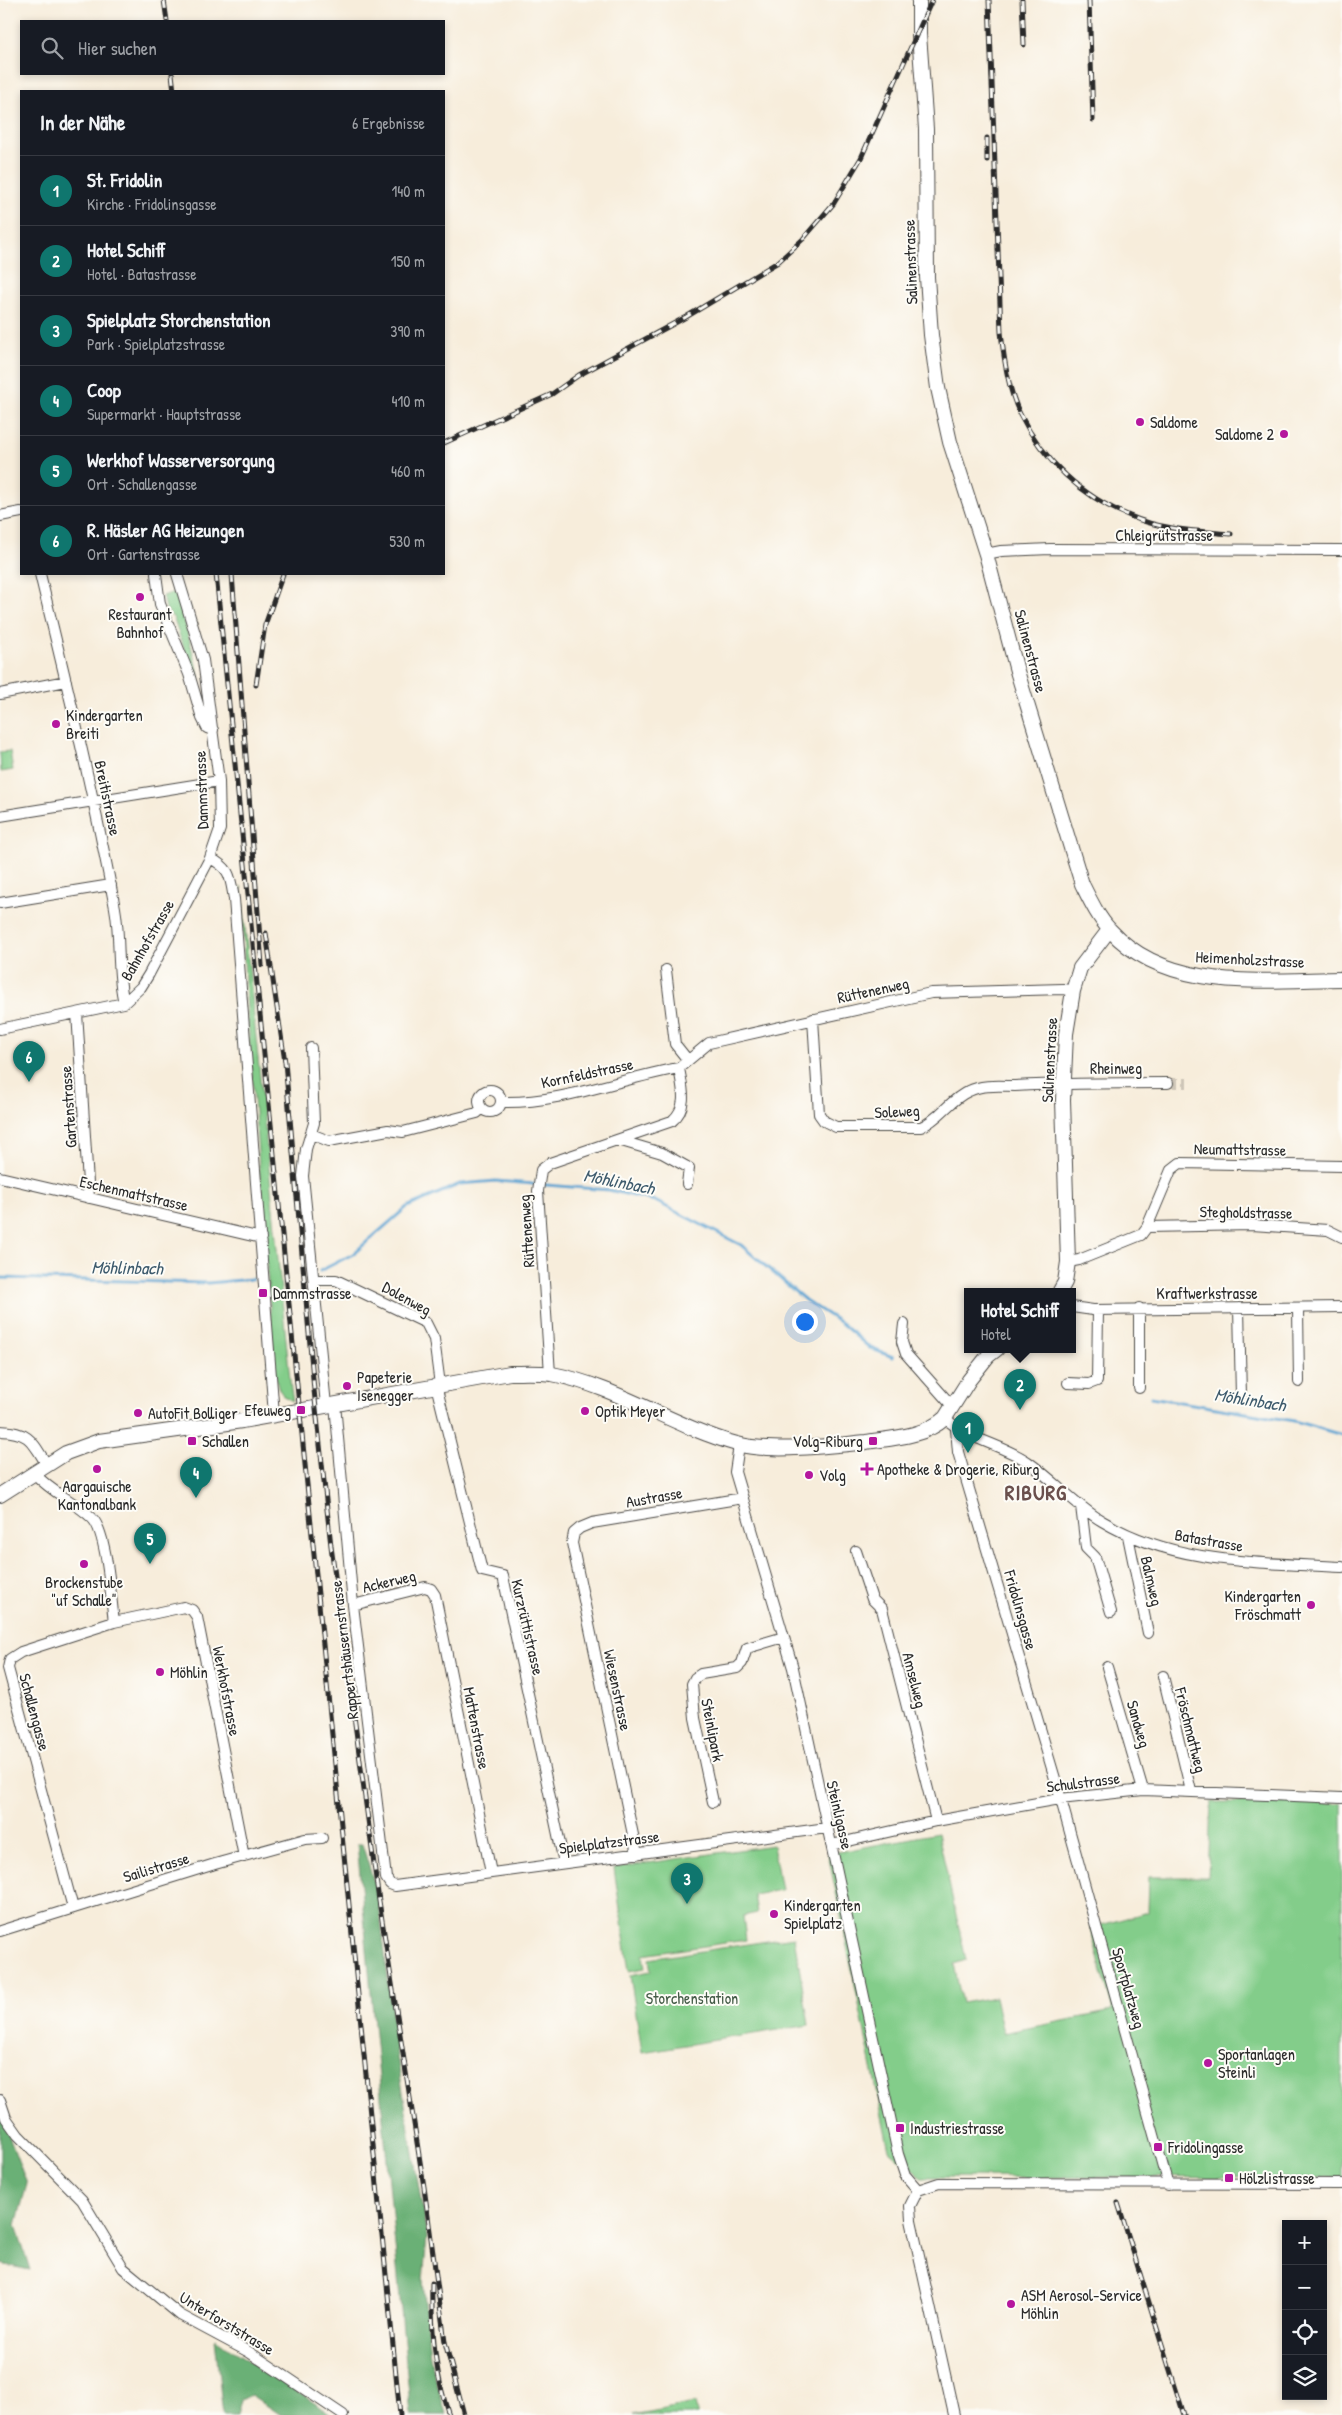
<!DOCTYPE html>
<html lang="de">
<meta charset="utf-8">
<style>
:root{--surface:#171b24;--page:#242831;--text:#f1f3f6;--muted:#9ea1a6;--line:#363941;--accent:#0f766e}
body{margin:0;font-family:"Patrick Hand",sans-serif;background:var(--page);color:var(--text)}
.controls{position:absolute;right:15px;bottom:15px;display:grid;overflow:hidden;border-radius:0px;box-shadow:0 2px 8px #0003}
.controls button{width:45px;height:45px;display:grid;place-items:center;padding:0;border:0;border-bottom:1px solid var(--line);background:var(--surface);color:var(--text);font:25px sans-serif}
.you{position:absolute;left:804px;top:1321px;width:18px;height:18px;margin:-12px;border:4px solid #fff;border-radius:50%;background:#1a73e8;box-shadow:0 0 0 8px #1a73e833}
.badge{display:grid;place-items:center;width:32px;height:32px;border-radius:50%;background:var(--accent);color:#fff;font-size:16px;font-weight:700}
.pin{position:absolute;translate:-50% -41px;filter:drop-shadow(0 1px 2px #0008)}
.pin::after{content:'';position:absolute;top:26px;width:18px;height:15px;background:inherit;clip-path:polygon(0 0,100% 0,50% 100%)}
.popup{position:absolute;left:964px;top:1288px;width:112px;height:65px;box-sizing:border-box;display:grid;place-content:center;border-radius:0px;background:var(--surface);filter:drop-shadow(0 1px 4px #0005);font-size:16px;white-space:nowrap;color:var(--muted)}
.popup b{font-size:19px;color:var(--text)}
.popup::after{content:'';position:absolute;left:50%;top:100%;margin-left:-10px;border:10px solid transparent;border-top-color:var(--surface)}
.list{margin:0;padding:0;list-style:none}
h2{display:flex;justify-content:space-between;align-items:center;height:65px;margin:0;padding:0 20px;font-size:21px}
h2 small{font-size:16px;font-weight:400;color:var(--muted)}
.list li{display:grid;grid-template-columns:32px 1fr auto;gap:15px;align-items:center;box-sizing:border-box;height:70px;padding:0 20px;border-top:1px solid var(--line)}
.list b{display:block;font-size:19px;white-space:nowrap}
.list p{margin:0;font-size:16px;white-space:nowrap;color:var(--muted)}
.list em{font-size:16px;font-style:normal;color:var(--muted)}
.icon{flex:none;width:28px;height:28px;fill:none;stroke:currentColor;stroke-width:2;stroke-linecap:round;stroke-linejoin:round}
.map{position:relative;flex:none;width:1342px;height:2415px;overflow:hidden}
.search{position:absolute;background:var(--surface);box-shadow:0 2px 8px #0003;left:20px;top:20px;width:425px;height:55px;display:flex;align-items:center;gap:12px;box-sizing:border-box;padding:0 18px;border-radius:0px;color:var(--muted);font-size:19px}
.panel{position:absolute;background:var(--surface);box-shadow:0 2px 8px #0003;left:20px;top:90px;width:425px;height:485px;border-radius:0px}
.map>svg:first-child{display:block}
.green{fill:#83cd8a;stroke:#577c5a}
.forest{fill:#6ab076;stroke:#4a6e50}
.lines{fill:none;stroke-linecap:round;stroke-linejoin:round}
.stream{stroke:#5aa2d1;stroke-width:3}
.street-tunnel{stroke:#cec6b8;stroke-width:10;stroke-dasharray:10 5;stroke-linecap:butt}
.street-casing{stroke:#4a4845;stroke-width:12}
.secondary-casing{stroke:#4a4845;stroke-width:16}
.street{stroke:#fff;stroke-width:10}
.secondary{stroke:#fff;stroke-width:14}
.rail-casing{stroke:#2b2b2b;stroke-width:5}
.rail{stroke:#fdfcf7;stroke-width:3;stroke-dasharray:9;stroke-linecap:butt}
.poi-dot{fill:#b5179e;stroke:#fdfcf7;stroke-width:2}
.labels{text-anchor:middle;stroke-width:4;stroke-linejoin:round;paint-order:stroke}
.street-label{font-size:16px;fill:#2b2b2b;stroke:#fdfcf7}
.poi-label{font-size:16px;fill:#2b2b2b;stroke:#fdfcf7;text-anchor:start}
.park-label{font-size:16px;fill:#455c48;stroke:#fdfcf7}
.water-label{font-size:18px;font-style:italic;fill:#3e5b6d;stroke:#fdfcf7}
.district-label{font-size:21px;font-weight:bold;letter-spacing:1px;fill:#6a504d;stroke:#fdfcf7}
</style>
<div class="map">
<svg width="1342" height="2415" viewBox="0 0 1342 2415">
<rect width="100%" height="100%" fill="#fdfcf7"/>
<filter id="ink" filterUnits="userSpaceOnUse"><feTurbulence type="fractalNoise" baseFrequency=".02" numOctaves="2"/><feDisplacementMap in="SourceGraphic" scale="10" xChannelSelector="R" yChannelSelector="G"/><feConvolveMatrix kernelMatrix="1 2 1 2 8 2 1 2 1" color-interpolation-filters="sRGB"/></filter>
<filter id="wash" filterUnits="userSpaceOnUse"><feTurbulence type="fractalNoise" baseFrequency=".0096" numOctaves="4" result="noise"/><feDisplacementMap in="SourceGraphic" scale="20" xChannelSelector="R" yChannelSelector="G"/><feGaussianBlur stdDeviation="1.12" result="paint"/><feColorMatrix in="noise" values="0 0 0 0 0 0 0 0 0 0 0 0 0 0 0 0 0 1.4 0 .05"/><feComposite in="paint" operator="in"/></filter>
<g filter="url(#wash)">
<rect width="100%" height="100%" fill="#f7eddb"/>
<path class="green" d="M177 591 198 673 200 696 174 619 166 609 163 596Z
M10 751 13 770 1 772 0 752Z
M241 886 291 1390 293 1401C274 1394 277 1378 274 1360L245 983Z
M1211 1802 1342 1803V2178L921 2177 889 2150 828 1854 938 1833 966 1960 954 1964 962 2003 995 1997 1003 2033 1113 2011 1090 1928 1148 1912 1149 1877H1208Z
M773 1845 781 1890 754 1895 757 1913 743 1916 746 1940 643 1955 645 1968 629 1971 614 1868Z
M794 1937 809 2025 642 2052 630 1975 651 1971 649 1959Z
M695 2403 698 2415H633Z"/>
<path class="forest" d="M357 1844H362L378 1895 397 2056 427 2237 423 2280 430 2357 446 2415H411Z
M0 2113 27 2184 16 2225 30 2270 0 2264Z
M215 2339 333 2415H281L251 2395 241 2400 237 2415H223Z"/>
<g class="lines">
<path class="stream" d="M320 1271 353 1254 407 1207 460 1184 496 1181 609 1190 655 1201 741 1245 805 1300 841 1323 870 1348 893 1357
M0 1278 208 1283 252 1279
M1151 1397 1294 1421 1342 1435"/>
</g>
</g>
<g filter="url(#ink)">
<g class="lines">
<path class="street-tunnel" d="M1168 1083H1187"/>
<defs>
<path id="street" d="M0 516 21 512
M986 554 1001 551 1050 549 1342 550
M40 574C67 685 94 796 115 908 121 940 116 971 124 1003
M156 574 160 604 189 674 202 718 207 728 213 730
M0 694 66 681
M0 816 219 781
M210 858C231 869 230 876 234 899L274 1415
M0 903 111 885
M666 970 675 1044 687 1059
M77 1013 89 1198
M813 1019 819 1114 824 1121 836 1127H921C940 1119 950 1099 969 1091 982 1084 1001 1086 1015 1086 1066 1083 1117 1083 1168 1083
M0 1029 124 1003 141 987 149 974 210 858 220 829 219 781 203 660 177 574
M311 1048 314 1123 306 1149 303 1176 326 1405
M479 1101a11 11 0 1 1 22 0a11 11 0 1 1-22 0Z
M501 1102C561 1104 621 1078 679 1068
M311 1134 329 1141 388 1130 403 1132 477 1113 481 1109
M618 1140 662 1153 689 1168 687 1184
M0 1177 261 1238
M1147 1227 1252 1225 1328 1230 1342 1237
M1068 1262 1079 1260 1141 1235 1147 1227 1171 1170 1180 1163 1342 1166
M314 1280H336L426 1323 434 1339 440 1385
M1072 1307 1093 1310 1342 1307
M1239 1308 1241 1396
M1298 1308 1299 1382
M904 1324 902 1342 906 1354 953 1407
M550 1374 538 1191 541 1170 550 1163 672 1121C689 1107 682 1087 679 1068L709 1043 931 993 1063 989 1073 991
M1068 1383 1089 1384 1097 1381 1098 1310
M436 1385 482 1571 503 1576 564 1863
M1139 1388V1308
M335 1404 353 1605 386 1878 390 1884 395 1886 827 1828
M945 1418C968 1440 1002 1444 1028 1462 1054 1480 1075 1505 1102 1521 1175 1565 1261 1562 1342 1567
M956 1429 958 1452 1056 1782 1168 2185
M0 1431C30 1432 32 1441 47 1465
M739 1445 735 1472 793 1668 898 2154 905 2175 918 2190
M35 1474C53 1494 73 1500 92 1518 107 1532 111 1599 114 1622L21 1652 10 1659 8 1668 73 1908
M1081 1506 1086 1548 1095 1557 1111 1612
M1128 1536 1148 1633
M856 1551 872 1599 882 1609 936 1821
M353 1605 425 1587 431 1589 435 1595 491 1873
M114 1622 184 1607 192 1610 197 1617 244 1857
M1107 1667 1143 1790
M1163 1676 1191 1791
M713 1802 695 1718 692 1684 695 1678 701 1674 737 1668 742 1663 747 1648 784 1637
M831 1845 936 1821 1060 1799 1143 1790 1342 1798
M637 1854 572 1543 574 1533 580 1528 592 1523 743 1498
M0 1931 215 1864 305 1839 322 1838
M0 2100 6 2118 18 2135 82 2200 123 2268 180 2315 249 2352 343 2415
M954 2415 911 2220 910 2206 918 2190 939 2183 1342 2184"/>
<path id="secondary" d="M919 0V34L926 129 927 277 931 335 938 388 950 442 986 554 1017 671 1082 884C1090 900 1098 917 1110 930 1167 993 1265 980 1342 979
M1060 1291 1065 1282 1068 1262 1063 1100 1066 1034 1073 991 1080 968 1109 930
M0 1495 66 1453 99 1441 242 1421 510 1373C523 1373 538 1372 552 1374 616 1386 674 1427 737 1444 769 1453 831 1446 866 1442 893 1438 924 1437 945 1418L969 1380 988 1356 997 1349"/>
</defs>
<use href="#street" class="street-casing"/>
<use href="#secondary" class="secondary-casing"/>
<use href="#street" class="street"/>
<use href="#secondary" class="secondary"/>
<defs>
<path id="rail" d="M164 0 167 21
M989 0 1001 332C1004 359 1008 389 1020 414 1043 460 1082 497 1130 516 1161 530 1198 531 1231 534
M1022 0 1024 45
M1089 0 1093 120
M172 74 174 91
M987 138V160
M444 443 552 394 579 375 686 317 778 262 803 239 834 203 861 158 932 0
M216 574 400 2415
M232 574 262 965
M256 685 265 625 283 574
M266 933 285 1062 314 1390 331 1546 379 1901 424 2187 445 2342 464 2415
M1118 2203 1184 2415
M432 2283C431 2328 434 2372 449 2415"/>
</defs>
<use href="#rail" class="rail-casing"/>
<use href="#rail" class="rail"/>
</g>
</g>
<g class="poi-dot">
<circle cx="1140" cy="422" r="5"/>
<circle cx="1284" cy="434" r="5"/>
<circle cx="140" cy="597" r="5"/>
<circle cx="56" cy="724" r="5"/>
<rect x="258" y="1288" width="10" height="10" rx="2.5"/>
<circle cx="347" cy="1386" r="5"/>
<rect x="296" y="1405" width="10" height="10" rx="2.5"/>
<circle cx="585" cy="1411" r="5"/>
<circle cx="138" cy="1413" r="5"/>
<rect x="187" y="1436" width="10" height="10" rx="2.5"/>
<rect x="868" y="1436" width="10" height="10" rx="2.5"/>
<circle cx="97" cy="1469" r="5"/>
<path d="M864.5 1461.5h5v5h5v5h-5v5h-5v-5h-5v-5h5z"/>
<circle cx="809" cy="1475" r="5"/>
<circle cx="84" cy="1564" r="5"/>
<circle cx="1311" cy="1605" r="5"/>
<circle cx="160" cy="1672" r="5"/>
<circle cx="774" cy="1914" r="5"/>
<circle cx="1208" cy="2063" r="5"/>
<rect x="895" y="2123" width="10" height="10" rx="2.5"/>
<rect x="1153" y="2142" width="10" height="10" rx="2.5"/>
<rect x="1224" y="2173" width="10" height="10" rx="2.5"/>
<circle cx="1011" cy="2304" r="5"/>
</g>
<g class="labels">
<g class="street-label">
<text transform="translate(910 262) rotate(-92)" y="6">Salinenstrasse</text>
<text x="1164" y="541">Chleigrütstrasse</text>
<text transform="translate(1031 651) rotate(75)" y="6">Salinenstrasse</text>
<text transform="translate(201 790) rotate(-92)" y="6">Dammstrasse</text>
<text transform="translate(108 798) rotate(78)" y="6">Breitistrasse</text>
<text transform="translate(147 940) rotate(-60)" y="6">Bahnhofstrasse</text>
<text transform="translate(1250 959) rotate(3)" y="6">Heimenholzstrasse</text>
<text transform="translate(873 990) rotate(-12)" y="6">Rüttenenweg</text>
<text transform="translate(1049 1060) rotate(-87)" y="6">Salinenstrasse</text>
<text x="1116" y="1074">Rheinweg</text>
<text transform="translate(587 1073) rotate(-12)" y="6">Kornfeldstrasse</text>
<text transform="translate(68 1107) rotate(-94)" y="6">Gartenstrasse</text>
<text transform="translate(897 1111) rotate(-3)" y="6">Soleweg</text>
<text transform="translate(1240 1149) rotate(1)" y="6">Neumattstrasse</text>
<text transform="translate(134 1193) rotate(13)" y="6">Eschenmattstrasse</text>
<text transform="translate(1246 1212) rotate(1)" y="6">Stegholdstrasse</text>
<text transform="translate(526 1231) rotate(-94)" y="6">Rüttenenweg</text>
<text x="1207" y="1299">Kraftwerkstrasse</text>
<text transform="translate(407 1298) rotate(29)" y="6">Dolenweg</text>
<text transform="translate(654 1497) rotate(-10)" y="6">Austrasse</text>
<text transform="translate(1209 1540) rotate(10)" y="6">Batastrasse</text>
<text transform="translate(389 1581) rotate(-13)" y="6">Ackerweg</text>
<text transform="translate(1152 1581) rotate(77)" y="6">Balmweg</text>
<text transform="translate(1021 1610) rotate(74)" y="6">Fridolinsgasse</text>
<text transform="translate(528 1627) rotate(77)" y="6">Kurzrüttistrasse</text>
<text transform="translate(344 1650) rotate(-97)" y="6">Rappertshäusernstrasse</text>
<text transform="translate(915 1680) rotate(76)" y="6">Amselweg</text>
<text transform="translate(618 1690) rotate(78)" y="6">Wiesenstrasse</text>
<text transform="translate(227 1691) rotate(79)" y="6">Werkhofstrasse</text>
<text transform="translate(35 1712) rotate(75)" y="6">Schallengasse</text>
<text transform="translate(1139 1724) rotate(74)" y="6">Sandweg</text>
<text transform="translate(477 1728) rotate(79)" y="6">Mattenstrasse</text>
<text transform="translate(713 1730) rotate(79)" y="6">Steinlipark</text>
<text transform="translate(1191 1730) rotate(76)" y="6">Fröschmattweg</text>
<text transform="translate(1083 1782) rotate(-7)" y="6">Schulstrasse</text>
<text transform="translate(840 1815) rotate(77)" y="6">Steinligasse</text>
<text transform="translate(609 1842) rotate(-7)" y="6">Spielplatzstrasse</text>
<text transform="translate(156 1867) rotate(-17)" y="6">Sailistrasse</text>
<text transform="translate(1129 1988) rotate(74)" y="6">Sportplatzweg</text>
<text transform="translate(227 2323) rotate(31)" y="6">Unterforststrasse</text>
</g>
<g class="poi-label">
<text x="1150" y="428">Saldome</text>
<text x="1274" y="440" text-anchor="end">Saldome 2</text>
<text x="140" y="620" text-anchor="middle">Restaurant<tspan x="140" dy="18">Bahnhof</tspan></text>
<text x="66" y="721">Kindergarten<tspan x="66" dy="18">Breiti</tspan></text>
<text x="273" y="1299">Dammstrasse</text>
<text x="357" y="1383">Papeterie<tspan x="357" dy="18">Isenegger</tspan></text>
<text x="291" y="1416" text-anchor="end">Efeuweg</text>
<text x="595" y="1417">Optik Meyer</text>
<text x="148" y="1419">AutoFit Bolliger</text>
<text x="202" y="1447">Schallen</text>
<text x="863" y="1447" text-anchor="end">Volg-Riburg</text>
<text x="877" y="1475">Apotheke &amp; Drogerie, Riburg</text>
<text x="819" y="1481">Volg</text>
<text x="97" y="1492" text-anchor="middle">Aargauische<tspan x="97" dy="18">Kantonalbank</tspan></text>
<text x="84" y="1588" text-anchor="middle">Brockenstube<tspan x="84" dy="18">"uf Schalle"</tspan></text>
<text x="1301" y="1602" text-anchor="end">Kindergarten<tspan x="1301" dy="18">Fröschmatt</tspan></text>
<text x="170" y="1678">Möhlin</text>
<text x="784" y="1911">Kindergarten<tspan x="784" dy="18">Spielplatz</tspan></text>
<text x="1218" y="2060">Sportanlagen<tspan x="1218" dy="18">Steinli</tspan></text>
<text x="910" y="2134">Industriestrasse</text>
<text x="1168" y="2153">Fridolingasse</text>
<text x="1239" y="2184">Hölzlistrasse</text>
<text x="1021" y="2301">ASM Aerosol-Service<tspan x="1021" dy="18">Möhlin</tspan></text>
</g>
<g class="park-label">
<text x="692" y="2004">Storchenstation</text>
</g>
<g class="water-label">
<text transform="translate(619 1182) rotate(11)" y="6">Möhlinbach</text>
<text transform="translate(127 1268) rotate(1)" y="6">Möhlinbach</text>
<text transform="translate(1250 1400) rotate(9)" y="6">Möhlinbach</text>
</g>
<g class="district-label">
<text x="1036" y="1500">RIBURG</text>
</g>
</g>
</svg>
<div class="controls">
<button>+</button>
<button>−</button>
<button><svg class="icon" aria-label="locate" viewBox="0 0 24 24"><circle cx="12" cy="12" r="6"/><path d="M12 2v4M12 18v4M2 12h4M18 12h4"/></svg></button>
<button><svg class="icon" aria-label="layers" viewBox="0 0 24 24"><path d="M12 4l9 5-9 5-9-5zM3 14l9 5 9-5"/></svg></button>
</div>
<div class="you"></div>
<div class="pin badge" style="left:968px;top:1453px">1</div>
<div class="pin badge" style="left:1020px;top:1410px">2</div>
<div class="popup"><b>Hotel Schiff</b>Hotel</div>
<div class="pin badge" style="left:687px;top:1904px">3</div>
<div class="pin badge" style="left:196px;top:1498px">4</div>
<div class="pin badge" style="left:150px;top:1564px">5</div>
<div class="pin badge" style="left:29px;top:1082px">6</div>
<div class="search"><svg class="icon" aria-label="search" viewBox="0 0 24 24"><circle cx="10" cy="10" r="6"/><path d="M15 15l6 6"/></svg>Hier suchen</div>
<section class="panel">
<h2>In der Nähe<small>6 Ergebnisse</small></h2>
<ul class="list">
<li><span class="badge">1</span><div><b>St. Fridolin</b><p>Kirche · Fridolinsgasse</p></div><em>140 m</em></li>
<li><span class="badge">2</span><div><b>Hotel Schiff</b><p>Hotel · Batastrasse</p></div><em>150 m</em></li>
<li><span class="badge">3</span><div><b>Spielplatz Storchenstation</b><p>Park · Spielplatzstrasse</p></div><em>390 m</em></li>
<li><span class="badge">4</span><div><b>Coop</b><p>Supermarkt · Hauptstrasse</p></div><em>410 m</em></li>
<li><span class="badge">5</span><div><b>Werkhof Wasserversorgung</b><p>Ort · Schallengasse</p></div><em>460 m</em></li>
<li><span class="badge">6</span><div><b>R. Häsler AG Heizungen</b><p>Ort · Gartenstrasse</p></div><em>530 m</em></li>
</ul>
</section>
</div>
